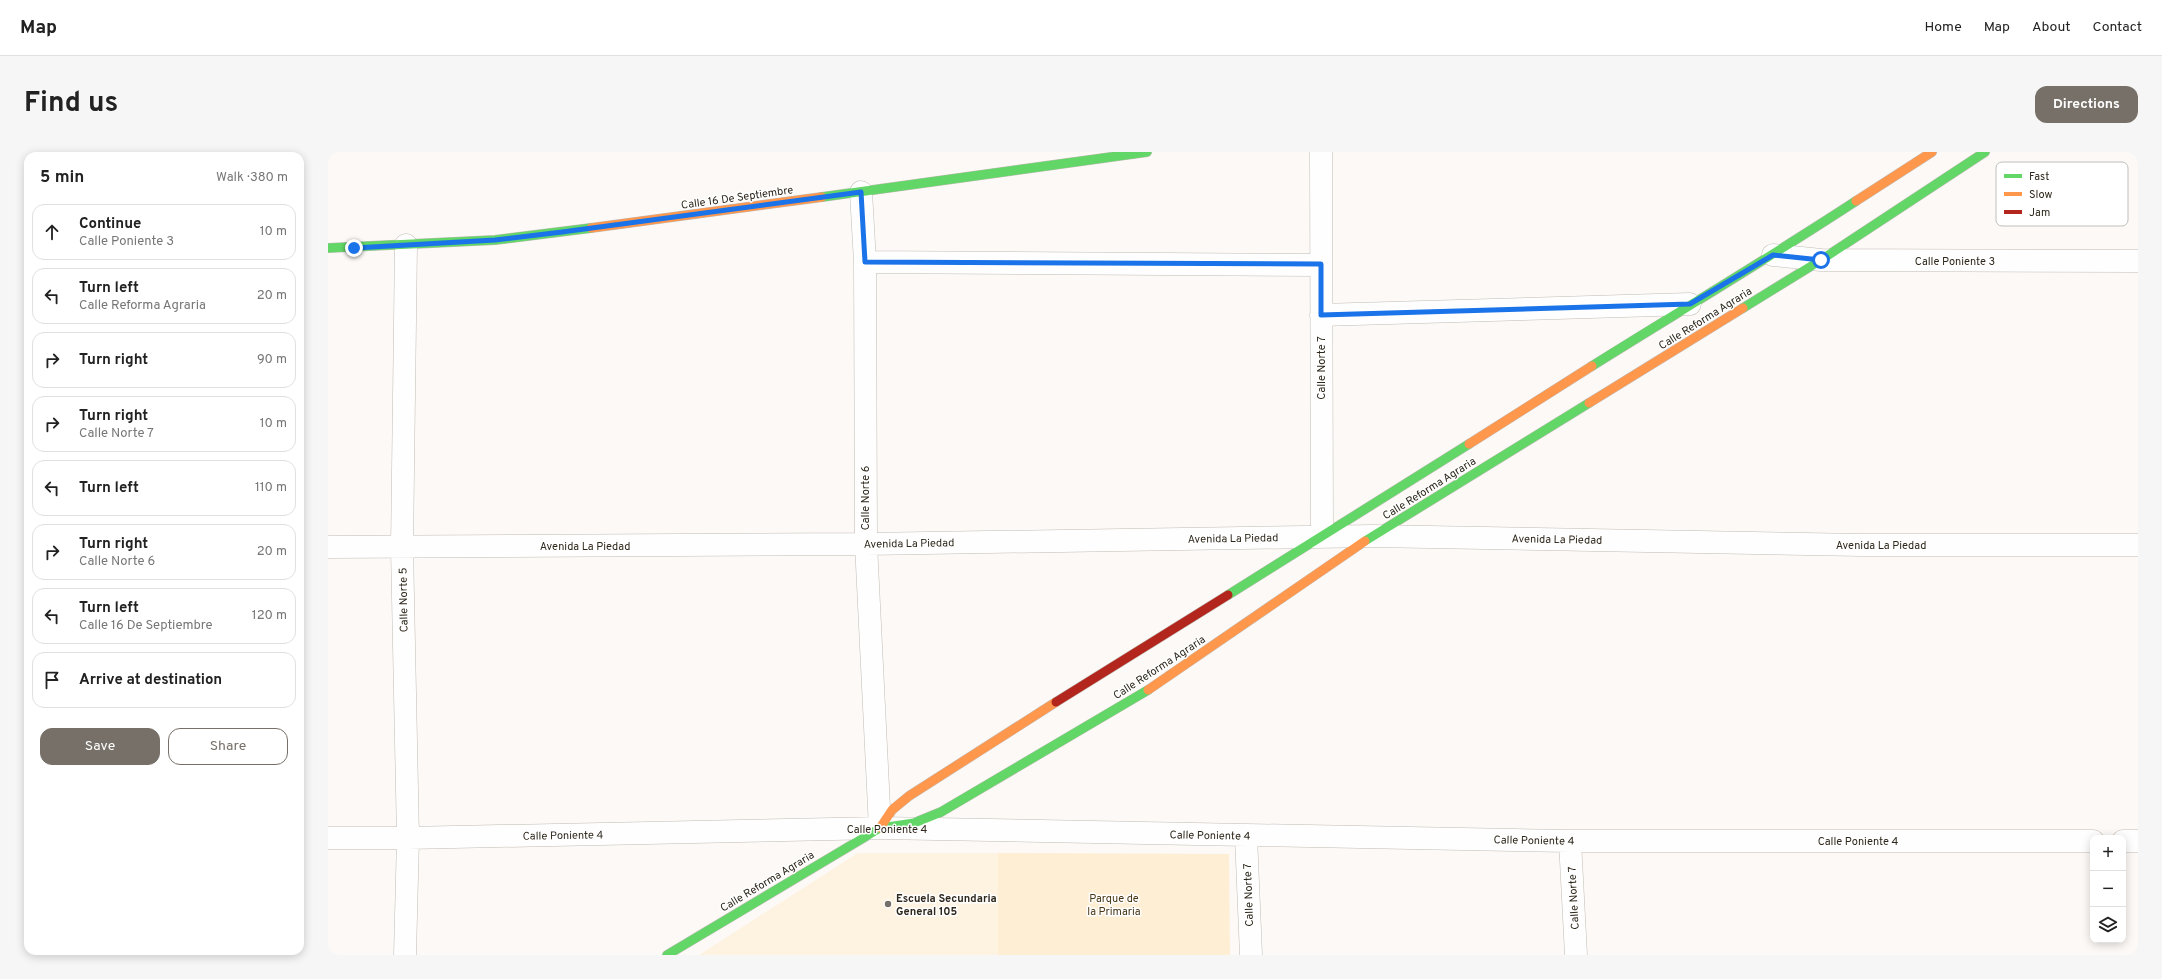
<!DOCTYPE html>
<meta charset="utf-8">
<style>
:root{--surface:#fff;--page:#f6f6f6;--text:#222;--muted:#767676;--line:#e0e0e0;--accent:#767068}
body{margin:0;font-family:Overpass,sans-serif;background:var(--page);color:var(--text)}
.controls{position:absolute;right:12px;bottom:12px;display:grid;overflow:hidden;border-radius:8px;box-shadow:0 2px 10px #0003}
.controls button{width:36px;height:36px;display:grid;place-items:center;padding:0;border:0;border-bottom:1px solid var(--line);background:var(--surface);color:var(--text);font:20px sans-serif}
.stop{position:absolute;width:12px;height:12px;margin:-9px;border:3px solid #1a73e8;border-radius:50%;background:#fff}
.stop.end{background:#1a73e8;border-color:#fff;box-shadow:0 1px 4px #0008}
.list{margin:0;padding:0;list-style:none}
h2{display:flex;justify-content:space-between;align-items:center;height:52px;margin:0;padding:0 16px;font-size:17px}
h2 small{font-size:13px;font-weight:400;color:var(--muted)}
.list li{display:grid;grid-template-columns:26px 1fr auto;gap:12px;align-items:center;box-sizing:border-box;height:56px;margin:0 8px 8px;padding:0 8px;border:1px solid var(--line);border-radius:12px}
.list b{display:block;font-size:15px;white-space:nowrap}
.list p{margin:0;font-size:13px;white-space:nowrap;color:var(--muted)}
.list em{font-size:13px;font-style:normal;color:var(--muted)}
.actions{display:flex;gap:8px;padding:12px 16px}
.actions a{flex:1;padding:9px 0;border:1px solid var(--accent);border-radius:12px;text-align:center;font-size:14px;color:var(--accent)}
.actions .main{background:var(--accent);color:#fff}
.icon{flex:none;width:22px;height:22px;fill:none;stroke:currentColor;stroke-width:2;stroke-linecap:round;stroke-linejoin:round}
.map{position:relative;flex:none;width:1810px;height:803px;overflow:hidden;border-radius:12px}
header{display:flex;align-items:center;gap:24px;box-sizing:border-box;height:56px;padding:0 20px;background:var(--surface);border-bottom:1px solid var(--line)}
header strong{font-size:19px}
nav{display:flex;gap:22px;margin-inline-start:auto;font-size:14px}
.intro{display:flex;align-items:center;justify-content:space-between;box-sizing:border-box;height:96px;padding:0 24px}
h1{margin:0;font-size:28px}
.button{padding:10px 18px;border-radius:12px;background:var(--accent);color:#fff;font-size:14px;font-weight:700}
main{display:flex;gap:24px;padding:0 24px}
aside{flex:1;background:var(--surface);border-radius:12px;box-shadow:0 2px 10px #0003}
.map>svg:first-child{display:block}
.built{fill:#fef2e0}
.green{fill:#feeed4}
.lines{fill:none;stroke-linecap:round;stroke-linejoin:round}
.street-casing{stroke:#c1bcb6;stroke-width:23}
.fast-casing{stroke:#c1bcb6;stroke-width:10}
.slow-casing{stroke:#c1bcb6;stroke-width:10}
.jam-casing{stroke:#c1bcb6;stroke-width:10}
.street{stroke:#fffefe;stroke-width:22}
.fast{stroke:#63d668;stroke-width:9}
.slow{stroke:#ff974d;stroke-width:9}
.jam{stroke:#b3261e;stroke-width:9}
.route{stroke:#1a73e8;stroke-width:5}
.poi-dot{fill:#767068;stroke:#fff;stroke-width:1.5}
.labels{text-anchor:middle;stroke-width:3;stroke-linejoin:round;paint-order:stroke}
.street-label{font-size:11px;fill:#2e271b;stroke:#fff}
.poi-label{font-size:11px;font-weight:bold;fill:#2e271b;stroke:#fff;text-anchor:start}
.park-label{font-size:11px;fill:#483615;stroke:#fff}
.key{fill:#fff;stroke:#c0bebb;stroke-width:1}
.key-label{font-size:11px;fill:#2e271b}
</style>
<header>
<strong>Map</strong>
<nav><a>Home</a><a>Map</a><a>About</a><a>Contact</a></nav>
</header>
<div class="intro"><h1>Find us</h1><a class="button">Directions</a></div>
<main>
<aside>
<h2>5 min<small>Walk · 380 m</small></h2>
<ul class="list">
<li><svg class="icon" aria-label="ahead" viewBox="0 0 24 24"><path d="M12 20V5M6 11l6-6 6 6"/></svg><div><b>Continue</b><p>Calle Poniente 3</p></div><em>10 m</em></li>
<li><svg class="icon" aria-label="left" viewBox="0 0 24 24"><path d="M17 20v-9H6M10 6l-5 5 5 5"/></svg><div><b>Turn left</b><p>Calle Reforma Agraria</p></div><em>20 m</em></li>
<li><svg class="icon" aria-label="right" viewBox="0 0 24 24"><path d="M7 20v-9h11M14 6l5 5-5 5"/></svg><div><b>Turn right</b></div><em>90 m</em></li>
<li><svg class="icon" aria-label="right" viewBox="0 0 24 24"><path d="M7 20v-9h11M14 6l5 5-5 5"/></svg><div><b>Turn right</b><p>Calle Norte 7</p></div><em>10 m</em></li>
<li><svg class="icon" aria-label="left" viewBox="0 0 24 24"><path d="M17 20v-9H6M10 6l-5 5 5 5"/></svg><div><b>Turn left</b></div><em>110 m</em></li>
<li><svg class="icon" aria-label="right" viewBox="0 0 24 24"><path d="M7 20v-9h11M14 6l5 5-5 5"/></svg><div><b>Turn right</b><p>Calle Norte 6</p></div><em>20 m</em></li>
<li><svg class="icon" aria-label="left" viewBox="0 0 24 24"><path d="M17 20v-9H6M10 6l-5 5 5 5"/></svg><div><b>Turn left</b><p>Calle 16 De Septiembre</p></div><em>120 m</em></li>
<li><svg class="icon" aria-label="arrive" viewBox="0 0 24 24"><path d="M6 21V4h12l-3 4 3 4H6"/></svg><div><b>Arrive at destination</b></div></li>
</ul>
<div class="actions"><a class="main">Save</a><a>Share</a></div>
</aside>
<div class="map">
<svg width="1810" height="803" viewBox="0 0 1810 803">
<rect width="100%" height="100%" fill="#fcf9f6"/>
<path class="built" d="M530 701H670V803H371Z"/>
<path class="green" d="M670 701 901 702 902 803H670Z"/>
<g class="lines">
<defs>
<path id="street" d="M993 0 994 385
M533 40 537 110 538 392 552 676
M1445 103 1493 108 1810 109
M537 110 993 113
M993 163 1362 152
M0 395 538 392 1045 384 1533 393H1810
M918 684 923 803
M0 686H80L552 676 1242 689H1765
M1242 689 1248 803
M1795 689H1810
M77 803 80 686 74 396 78 93"/>
<path id="fast" d="M494 45 819 0
M0 96 167 88 263 76
M1415 156 1493 108 1657 0
M1264 214C1352 159 1441 106 1528 49
M1037 389 1261 251
M900 443 1141 292
M339 803 552 676 586 671 613 660 820 538"/>
<path id="slow" d="M1528 49 1604 0
M263 76 494 45
M1261 251 1415 156
M1141 292 1264 214
M820 538 1037 389
M552 676 564 658 581 644 728 550"/>
<path id="jam" d="M728 550 900 443"/>
</defs>
<use href="#street" class="street-casing"/>
<use href="#fast" class="fast-casing"/>
<use href="#slow" class="slow-casing"/>
<use href="#jam" class="jam-casing"/>
<use href="#street" class="street"/>
<use href="#fast" class="fast"/>
<use href="#slow" class="slow"/>
<use href="#jam" class="jam"/>
</g>
<g class="lines">
<path class="route" d="M26 96 167 88 234 80 533 40 537 110 993 112V163L1362 152 1445 103 1493 108"/>
</g>
<circle class="poi-dot" cx="560" cy="752" r="4"/>
<g class="labels">
<g class="street-label">
<text transform="translate(409 45) rotate(-8)" y="4">Calle 16 De Septiembre</text>
<text x="1627" y="113">Calle Poniente 3</text>
<text transform="translate(1377 166) rotate(-32)" y="4">Calle Reforma Agraria</text>
<text transform="translate(993 216) rotate(-90)" y="4">Calle Norte 7</text>
<text transform="translate(1101 336) rotate(-32)" y="4">Calle Reforma Agraria</text>
<text transform="translate(537 346) rotate(-90)" y="4">Calle Norte 6</text>
<text transform="translate(905 386) rotate(-1)" y="4">Avenida La Piedad</text>
<text transform="translate(1229 387) rotate(1)" y="4">Avenida La Piedad</text>
<text transform="translate(581 391) rotate(-1)" y="4">Avenida La Piedad</text>
<text x="1553" y="397">Avenida La Piedad</text>
<text x="257" y="398">Avenida La Piedad</text>
<text transform="translate(75 448) rotate(-91)" y="4">Calle Norte 5</text>
<text transform="translate(831 515) rotate(-33)" y="4">Calle Reforma Agraria</text>
<text x="559" y="681">Calle Poniente 4</text>
<text transform="translate(235 683) rotate(-1)" y="4">Calle Poniente 4</text>
<text transform="translate(882 683) rotate(1)" y="4">Calle Poniente 4</text>
<text transform="translate(1206 688) rotate(1)" y="4">Calle Poniente 4</text>
<text x="1530" y="693">Calle Poniente 4</text>
<text transform="translate(439 729) rotate(-31)" y="4">Calle Reforma Agraria</text>
<text transform="translate(920 743) rotate(-92)" y="4">Calle Norte 7</text>
<text transform="translate(1245 746) rotate(-93)" y="4">Calle Norte 7</text>
</g>
<g class="poi-label">
<text x="568" y="750">Escuela Secundaria<tspan x="568" dy="13">General 105</tspan></text>
</g>
<g class="park-label">
<text x="786" y="750">Parque de<tspan x="786" dy="13">la Primaria</tspan></text>
</g>
</g>
<rect x="1668" y="10" width="132" height="64" rx="6" class="key"/>
<rect x="1676" y="22" width="18" height="4" fill="#63d668"/>
<rect x="1676" y="40" width="18" height="4" fill="#ff974d"/>
<rect x="1676" y="58" width="18" height="4" fill="#b3261e"/>
<g class="key-label">
<text x="1701" y="28">Fast</text>
<text x="1701" y="46">Slow</text>
<text x="1701" y="64">Jam</text>
</g>
</svg>
<div class="controls">
<button>+</button>
<button>−</button>
<button><svg class="icon" aria-label="layers" viewBox="0 0 24 24"><path d="M12 4l9 5-9 5-9-5zM3 14l9 5 9-5"/></svg></button>
</div>
<div class="stop" style="left:1493px;top:108px"></div>
<div class="stop end" style="left:26px;top:96px"></div>
</div>
</main>
